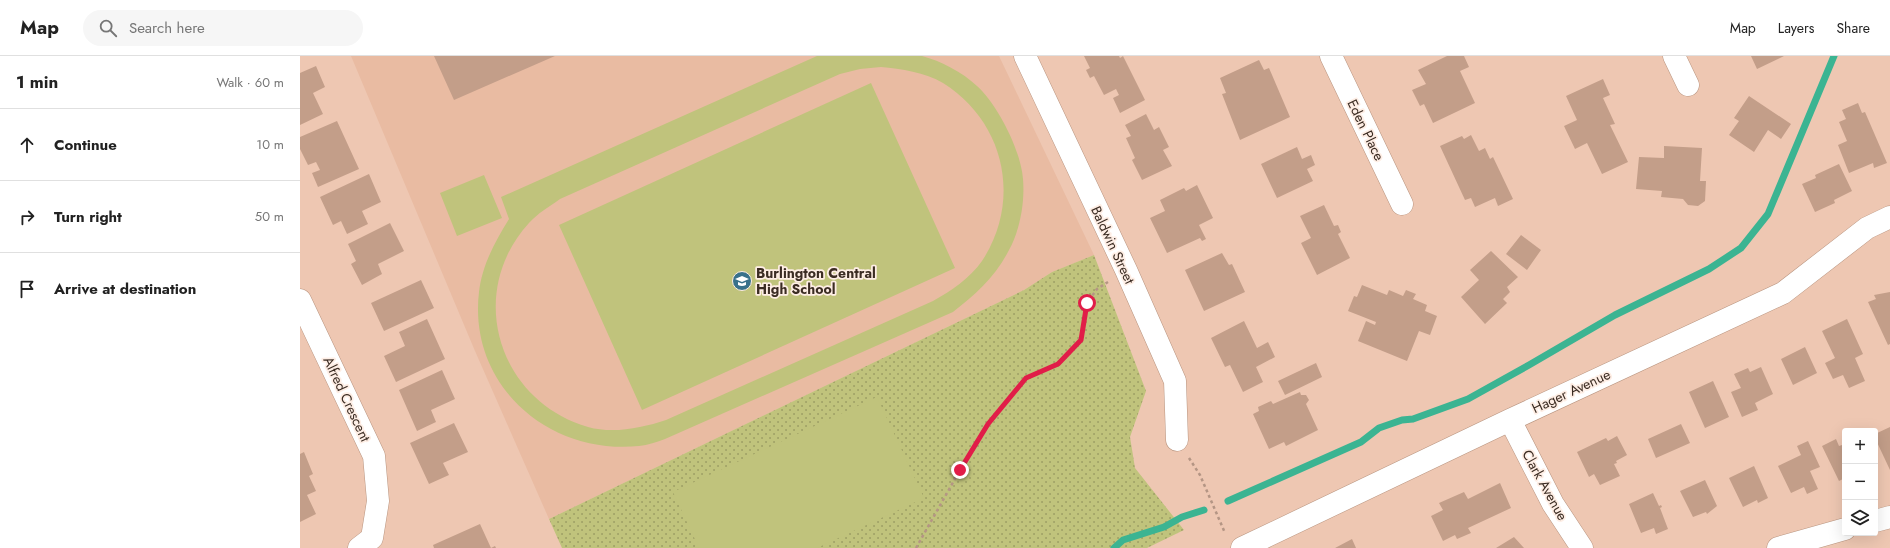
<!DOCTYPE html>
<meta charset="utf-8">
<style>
:root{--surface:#fff;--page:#f6f6f6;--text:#222;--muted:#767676;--line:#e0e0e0}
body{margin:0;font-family:Jost,sans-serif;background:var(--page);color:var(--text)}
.controls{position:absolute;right:12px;bottom:12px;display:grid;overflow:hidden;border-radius:4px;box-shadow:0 4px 16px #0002}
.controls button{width:36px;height:36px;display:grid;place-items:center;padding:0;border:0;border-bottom:1px solid var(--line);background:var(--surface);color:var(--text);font:20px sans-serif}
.stop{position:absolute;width:12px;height:12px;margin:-9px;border:3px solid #e11d48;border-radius:50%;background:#fff}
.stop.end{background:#e11d48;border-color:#fff;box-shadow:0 1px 4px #0008}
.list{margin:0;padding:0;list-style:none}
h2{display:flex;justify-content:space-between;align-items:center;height:52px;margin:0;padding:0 16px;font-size:17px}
h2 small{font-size:13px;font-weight:400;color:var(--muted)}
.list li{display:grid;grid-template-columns:26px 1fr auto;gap:12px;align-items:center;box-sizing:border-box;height:72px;padding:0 16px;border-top:1px solid var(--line)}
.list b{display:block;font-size:15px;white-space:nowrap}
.list em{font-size:13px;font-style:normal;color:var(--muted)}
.icon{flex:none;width:22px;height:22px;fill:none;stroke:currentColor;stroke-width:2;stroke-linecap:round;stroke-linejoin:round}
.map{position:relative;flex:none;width:1590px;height:492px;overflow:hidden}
header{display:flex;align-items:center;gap:24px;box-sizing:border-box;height:56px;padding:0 20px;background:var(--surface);border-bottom:1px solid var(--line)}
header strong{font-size:19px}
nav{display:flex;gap:22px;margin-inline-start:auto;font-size:14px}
.search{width:280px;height:36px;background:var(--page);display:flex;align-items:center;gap:10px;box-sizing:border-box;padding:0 14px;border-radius:22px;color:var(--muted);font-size:15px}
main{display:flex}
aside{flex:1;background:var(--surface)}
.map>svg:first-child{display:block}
.built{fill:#e9bba2}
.green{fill:url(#green-dots)}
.pitch{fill:#c0c37c;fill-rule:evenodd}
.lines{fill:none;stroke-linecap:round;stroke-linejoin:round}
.stream{stroke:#3bb492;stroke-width:7}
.building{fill:#c39e89}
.minor-casing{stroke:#b8947f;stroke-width:23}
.path{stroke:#b49584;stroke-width:2.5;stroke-dasharray:3 3;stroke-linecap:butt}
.minor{stroke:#fff;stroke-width:22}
.route{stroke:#e11d48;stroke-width:5}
.labels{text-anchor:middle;stroke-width:3.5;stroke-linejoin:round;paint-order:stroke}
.street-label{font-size:14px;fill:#3b2c23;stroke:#feeee5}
.poi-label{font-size:14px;font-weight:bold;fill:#3b2c23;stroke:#feeee5;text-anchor:start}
</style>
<header>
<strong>Map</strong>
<div class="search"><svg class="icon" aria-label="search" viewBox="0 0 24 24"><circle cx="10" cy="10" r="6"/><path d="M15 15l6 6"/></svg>Search here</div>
<nav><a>Map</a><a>Layers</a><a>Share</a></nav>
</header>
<main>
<aside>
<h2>1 min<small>Walk · 60 m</small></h2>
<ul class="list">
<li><svg class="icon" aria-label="ahead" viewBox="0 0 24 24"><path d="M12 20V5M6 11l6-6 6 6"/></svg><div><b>Continue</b></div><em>10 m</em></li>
<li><svg class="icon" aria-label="right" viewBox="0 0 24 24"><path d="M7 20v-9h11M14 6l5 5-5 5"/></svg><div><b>Turn right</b></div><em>50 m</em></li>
<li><svg class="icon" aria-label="arrive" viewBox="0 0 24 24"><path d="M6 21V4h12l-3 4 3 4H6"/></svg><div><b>Arrive at destination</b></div></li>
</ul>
</aside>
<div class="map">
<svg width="1590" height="492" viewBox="0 0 1590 492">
<defs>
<pattern id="green-dots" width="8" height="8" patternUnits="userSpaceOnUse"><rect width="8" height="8" fill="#c0c37c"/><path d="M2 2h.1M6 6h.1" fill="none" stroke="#9d9f65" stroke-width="1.8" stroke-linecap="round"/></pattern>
</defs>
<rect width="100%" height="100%" fill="#eec7b2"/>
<path class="built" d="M51 0H699L794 199 752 216 724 234 249 463 175 295Z"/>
<path class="green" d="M794 199 846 335 830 381 835 412 884 474 847 492H262L249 463 724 234 752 216Z"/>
<path class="pitch" d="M517 0H622C641 5 662 16 677 30 698 49 721 95 723 123 725 146 720 174 709 194 696 220 675 239 653 256L365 383C357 386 348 389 339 390 248 399 168 329 179 236 182 209 195 186 209 163L201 141ZM581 11C601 13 625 16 643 27 705 66 722 144 682 205 670 222 651 235 633 245L366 364C342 372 313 378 288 371 198 345 165 237 229 167 238 157 249 151 260 143L540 18 560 13Z
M571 27 655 212 342 354 259 169Z
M184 119 202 162 157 180 140 137Z
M577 341 624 442 517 492H399L373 436Z"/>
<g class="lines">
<path class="stream" d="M928 445 1061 386 1079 372 1102 364 1113 363 1168 343 1229 309 1315 259 1409 213 1441 192 1468 158 1534 0
M814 492 823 484 864 471 882 461 904 454"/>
</g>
<path class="building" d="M134 0H255L154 44Z
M784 0H819L820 2 823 0 845 44 820 57 813 42 819 39 816 33 804 39 794 20 790 22 786 14 790 12Z
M1147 0H1164L1169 11 1160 15 1175 47 1133 67 1124 48 1120 50 1112 34 1126 28 1118 14Z
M1451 0H1484L1457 13Z
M959 4 964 14 969 12 990 61 940 84 922 38 926 37 920 22Z
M16 10 25 31 13 37 23 58 0 69V17Z
M1303 23 1310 39 1303 42 1315 68 1310 69 1328 106 1302 118 1287 87 1275 93 1264 70 1277 64 1266 40Z
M1449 40 1491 68 1481 83 1468 74 1454 96 1429 79 1439 65 1434 62Z
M1558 47 1562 57 1565 56 1587 107 1574 112 1573 107 1549 117 1538 89 1547 85 1539 66 1546 63 1542 54Z
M846 58 854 74 859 71 869 91 863 94 872 110 842 124 832 104 835 102 826 82 831 80 825 69Z
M37 65 59 113 18 131 12 117 20 114 16 106 8 109 0 93V81Z
M1171 79 1179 95 1185 92 1190 103 1193 101 1213 143 1198 150 1195 142 1175 151 1171 142 1165 144 1140 90 1162 80 1164 83Z
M1364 90 1402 92 1400 125H1406L1405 145 1398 150 1388 149 1383 143 1361 141 1362 135 1336 133 1339 101 1364 102Z
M997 91 1002 103 1011 99 1015 109 1007 113 1013 125 977 142 961 108Z
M1539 108 1552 135 1534 144 1535 147 1515 156 1502 128 1516 122 1515 119Z
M69 118 81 146 62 155 68 168 47 178 41 165 33 169 20 141Z
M897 129 913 162 899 169 906 183 902 185 900 182 867 197 850 162 865 155 860 144 884 132 886 135Z
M1024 149 1034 170 1038 169 1041 176 1038 178 1050 202 1017 219 1001 187 1011 182 1000 160Z
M90 167 104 195 78 208 82 218 62 229 51 208 56 205 48 188Z
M1221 179 1241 194 1227 214 1206 198Z
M1191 195 1218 221 1207 231 1210 236 1203 243 1207 247 1185 268 1161 241 1179 224 1170 214Z
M922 197 929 209 932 208 945 236 904 255 885 214Z
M121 224 134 252 84 275 71 247Z
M1062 229 1087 239 1089 234 1103 240 1106 234 1116 238 1113 243 1127 249 1125 255 1137 260 1130 279 1119 275 1107 305 1058 285 1066 265 1075 269 1076 266 1048 255 1054 240 1057 241Z
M1590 236V288L1588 289 1568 246 1576 243 1574 239Z
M127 263 145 303 96 326 84 300 105 290 99 276Z
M1547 263 1563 298 1555 302 1565 325 1549 332 1543 319 1533 323 1525 307 1535 302 1522 275Z
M944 265 957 292 968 286 975 301 956 311 963 326 943 336 930 309 925 311 911 282Z
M1505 291 1517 317 1493 329 1481 303Z
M1016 307 1022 321 985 339 978 325Z
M1461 311 1473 338 1455 347 1458 354 1442 361 1431 336 1441 332 1434 318 1448 312 1450 316Z
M142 314 155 343 131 354 136 366 117 375 99 334Z
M1413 325 1429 361 1405 372 1389 336Z
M1000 336 1001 339H1006L1009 344 1006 348 1018 374 986 390 984 386 969 393 953 358 959 355 958 351 971 345 973 348Z
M154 367 168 396 143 407 149 419 129 428 110 387Z
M1381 368 1390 387 1356 402 1348 383Z
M1590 371V414L1575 382V378Z
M1317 380 1327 399 1316 405 1317 407 1314 408 1320 420 1300 429 1294 418 1289 421 1277 396 1306 382 1308 385Z
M1536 383 1539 390 1545 388V422L1539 425 1522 390Z
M1508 385 1520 411 1510 415 1518 433 1507 438 1504 431 1491 437 1478 410 1501 399 1497 390Z
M4 396 13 418 9 420 16 435 7 439 16 458 0 466V398Z
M1454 410 1468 442 1458 447 1457 444 1443 451 1429 422Z
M1405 424 1417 450 1407 458 1406 456 1393 461 1380 435Z
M1200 427 1211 452 1168 472 1171 477 1157 483 1155 479 1143 485 1131 460 1143 454 1139 447 1164 436 1168 443Z
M1353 437 1359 450 1361 449 1362 451 1360 452 1368 473 1356 478 1354 472 1341 477 1329 448Z
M180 468 191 492 195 490 196 492H134L133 489Z
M1214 481 1224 492H1196Z
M1052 483 1056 492H1035Z"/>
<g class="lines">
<defs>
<path id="minor" d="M725 0 826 214 875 325 877 384
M1031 0 1102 148
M1374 0 1388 29
M0 244 74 400 78 445 72 482 59 492
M1210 364 1253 448 1282 492
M1575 465 1590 461
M942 492 1210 364 1483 237 1567 172 1590 161
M1478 492 1545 473"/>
</defs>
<use href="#minor" class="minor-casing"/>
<path class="path" d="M889 402 900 419 925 477
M616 492 660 414 689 368 726 322 758 308 781 284 787 247 797 233 808 226"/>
<use href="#minor" class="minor"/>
</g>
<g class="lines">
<path class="route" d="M660 414 688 368 726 322 758 308 781 284 787 247"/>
</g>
<defs>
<symbol id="school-disc" viewBox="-11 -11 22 22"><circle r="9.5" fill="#39718b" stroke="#feeee5"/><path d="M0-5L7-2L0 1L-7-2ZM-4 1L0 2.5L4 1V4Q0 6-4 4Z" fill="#fff"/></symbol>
</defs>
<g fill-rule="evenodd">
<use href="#school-disc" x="431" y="214" width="22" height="22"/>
</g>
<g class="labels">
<g class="street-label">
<text transform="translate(1066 74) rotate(64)" y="5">Eden Place</text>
<text transform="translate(813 189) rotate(65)" y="5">Baldwin Street</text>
<text transform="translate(1271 335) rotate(-25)" y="5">Hager Avenue</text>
<text transform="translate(47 343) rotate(65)" y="5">Alfred Crescent</text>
<text transform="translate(1245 429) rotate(61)" y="5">Clark Avenue</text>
</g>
<g class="poi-label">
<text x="456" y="222">Burlington Central<tspan x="456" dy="16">High School</tspan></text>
</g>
</g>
</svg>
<div class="controls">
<button>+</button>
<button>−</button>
<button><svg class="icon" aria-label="layers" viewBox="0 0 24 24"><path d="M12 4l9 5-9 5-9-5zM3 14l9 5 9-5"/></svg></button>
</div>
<div class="stop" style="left:787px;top:247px"></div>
<div class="stop end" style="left:660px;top:414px"></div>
</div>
</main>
